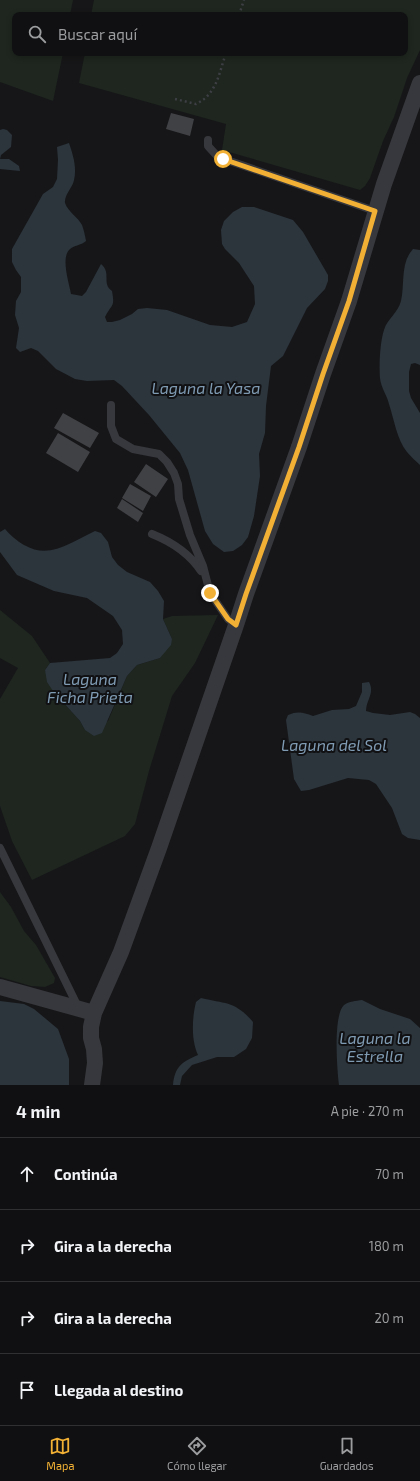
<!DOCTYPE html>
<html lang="es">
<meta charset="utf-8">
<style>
:root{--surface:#101012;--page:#19191b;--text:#f1f3f6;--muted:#9c9d9f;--line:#303032;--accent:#f2b134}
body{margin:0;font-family:"Exo 2",sans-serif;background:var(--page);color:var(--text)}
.stop{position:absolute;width:12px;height:12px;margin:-9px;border:3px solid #f2b134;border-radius:50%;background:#fff}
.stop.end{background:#f2b134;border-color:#fff;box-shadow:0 1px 4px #0008}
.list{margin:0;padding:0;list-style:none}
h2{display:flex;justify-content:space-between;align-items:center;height:52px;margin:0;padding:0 16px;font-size:17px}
h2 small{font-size:13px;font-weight:400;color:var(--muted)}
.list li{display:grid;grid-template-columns:26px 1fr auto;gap:12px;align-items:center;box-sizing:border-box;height:72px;padding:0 16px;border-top:1px solid var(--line)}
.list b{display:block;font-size:15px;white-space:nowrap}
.list em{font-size:13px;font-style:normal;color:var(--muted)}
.icon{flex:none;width:22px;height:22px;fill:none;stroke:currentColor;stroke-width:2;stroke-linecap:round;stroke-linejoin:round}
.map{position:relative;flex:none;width:420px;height:1085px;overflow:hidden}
.search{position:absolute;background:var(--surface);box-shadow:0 2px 6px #0003;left:12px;right:12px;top:12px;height:44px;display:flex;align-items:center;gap:10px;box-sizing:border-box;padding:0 14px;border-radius:8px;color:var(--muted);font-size:15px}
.sheet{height:340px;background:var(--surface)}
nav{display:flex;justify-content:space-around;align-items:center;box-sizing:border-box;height:56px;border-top:1px solid var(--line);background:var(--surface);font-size:11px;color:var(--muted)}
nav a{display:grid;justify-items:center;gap:2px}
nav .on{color:var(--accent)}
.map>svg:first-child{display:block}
.green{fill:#1e261f}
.water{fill:#2c353c}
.building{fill:#404145}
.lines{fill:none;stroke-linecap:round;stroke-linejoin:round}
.path{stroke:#3d3f44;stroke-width:2.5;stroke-dasharray:2 3;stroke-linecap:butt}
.lane{stroke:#37383d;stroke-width:8}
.street{stroke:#37383d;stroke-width:16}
.route{stroke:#f2b134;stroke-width:5}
.labels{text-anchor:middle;stroke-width:4;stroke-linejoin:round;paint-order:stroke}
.water-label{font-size:16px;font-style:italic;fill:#7f9bb3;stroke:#111113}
</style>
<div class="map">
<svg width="420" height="1085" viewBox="0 0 420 1085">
<rect width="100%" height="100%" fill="#161618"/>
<path class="green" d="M0 0H73L70 15H15V53H63L53 101 0 82Z
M94 0H420V50L407 78 394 117 383 141 370 178 365 186 360 190 222 150 226 124 79 83 85 53H405V15H91Z
M0 610 32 636 50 663 45 670 53 691 80 721 85 730 108 721 127 676 137 665 160 658 172 639 163 619 172 616 218 615 195 663 172 696 149 771 135 824 125 836 32 880 12 841 0 806V699L18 668 0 658Z
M0 892 11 907 24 931 36 945 55 978 54 983 45 987 31 986 0 977Z"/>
<path class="water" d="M3 129 7 130 12 135 11 147 1 155 0 159H9L19 166 20 171 0 169V130Z
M69 143C73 155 77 167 74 180 73 187 64 195 65 203 68 212 78 217 82 225 84 230 85 236 86 241 82 245 74 245 69 250 61 259 69 283 71 294L82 296 86 292 101 264C112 273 101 283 112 291 115 308 112 303 105 317L107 322H112L120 320 132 314 138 309 147 308 167 310 210 325 232 327 247 322 255 304 254 286 239 263 225 249 222 244 221 230 224 221 233 212 242 207H254L293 220 303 232 328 275V281L325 289 307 308 283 356 271 366 266 406 265 433 259 454 260 476 254 516 248 537 242 545 233 551 224 552 213 544 205 531 188 470 180 453 149 415 122 386 114 380 87 381 75 379 56 369 38 351 31 348 20 352 16 348 19 328 15 315 16 301 21 292V277L16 270 12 262V249L43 194 53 187 57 179 58 160 57 147Z
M413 249 420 250V365L415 363 411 364 409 372V391L411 398 420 413V465C416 461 411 457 407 452 397 440 394 419 389 404 387 395 381 388 380 378 379 365 380 342 384 330 387 319 398 313 401 301 405 284 400 263 413 249Z
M5 529C11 536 16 540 24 545 50 560 71 542 95 531L101 533 108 542 112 557 118 565 127 572 150 582 158 591 164 601 163 619 172 639 171 645 160 658 137 665 127 676 102 733 94 736 85 730 80 721 53 691 47 682 45 670 50 663 110 658 117 653 123 644 122 630 113 616 87 598 54 591 17 575 0 552V532Z
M369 682C375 693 366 700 366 711L373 713 390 715 410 712 415 714 420 718V840L408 838 402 834 392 808 376 784 369 780 348 778 309 790 301 791 294 779 286 720 288 715C297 711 303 712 313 716L332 710 349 709 356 706 362 692V683Z
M201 998C226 1004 235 1001 253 1022L252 1038 246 1049 234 1057H217L192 1065 182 1076 180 1085H173C175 1066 182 1062 198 1055 191 1040 192 1018 196 1002Z
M362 1000 380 1009 410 1019 420 1028V1085H339C337 1070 333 1015 344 1005 349 1001 356 1001 362 1000Z
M0 1001 24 1004 34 1009 58 1029 69 1059V1085H0Z"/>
<path class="building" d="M171 113 194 119 190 136 166 129Z
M63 413 99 433 90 448 54 428Z
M58 433 90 452 78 472 46 453Z
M146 464 168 479 156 497 134 482Z
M130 484 151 496 143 511 122 498Z
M122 499 143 513 138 522 117 508Z"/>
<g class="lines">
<path class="path" d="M239 15 244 0
M175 99 196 104C217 94 219 73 226 53"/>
<path class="lane" d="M208 140V146L218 157 375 211
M111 405V426L116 439 133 449 159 454 167 462 174 473 178 484 179 499 190 535 203 566 210 593 228 619 236 625
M152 534C172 542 189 553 201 571
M0 848 78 1007"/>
<path class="street" d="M0 987 94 1013
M92 1085 95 1063 94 1049 91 1038V1027L94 1013 121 952 159 848 236 625 246 594 299 447 323 374 349 301 384 184 420 83"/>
</g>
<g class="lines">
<path class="route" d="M210 593 228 619 236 625 246 594 299 447 323 374 349 301 375 211 223 159"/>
</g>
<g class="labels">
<g class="water-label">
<text x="206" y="394">Laguna la Yasa</text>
<text x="90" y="685">Laguna<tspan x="90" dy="18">Ficha Prieta</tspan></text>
<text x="334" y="751">Laguna del Sol</text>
<text x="375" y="1044">Laguna la<tspan x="375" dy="18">Estrella</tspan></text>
</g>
</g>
</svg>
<div class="stop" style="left:223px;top:159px"></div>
<div class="stop end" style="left:210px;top:593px"></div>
<div class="search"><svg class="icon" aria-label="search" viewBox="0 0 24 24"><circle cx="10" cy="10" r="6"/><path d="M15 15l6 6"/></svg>Buscar aquí</div>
</div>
<section class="sheet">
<h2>4 min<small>A pie · 270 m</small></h2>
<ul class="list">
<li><svg class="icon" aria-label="ahead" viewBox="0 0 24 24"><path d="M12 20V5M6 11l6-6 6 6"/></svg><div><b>Continúa</b></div><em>70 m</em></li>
<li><svg class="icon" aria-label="right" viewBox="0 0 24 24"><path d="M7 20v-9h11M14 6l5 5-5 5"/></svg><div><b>Gira a la derecha</b></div><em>180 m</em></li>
<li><svg class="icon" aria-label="right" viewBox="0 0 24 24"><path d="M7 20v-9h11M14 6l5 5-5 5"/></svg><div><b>Gira a la derecha</b></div><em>20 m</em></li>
<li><svg class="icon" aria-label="arrive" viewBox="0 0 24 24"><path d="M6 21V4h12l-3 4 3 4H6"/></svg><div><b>Llegada al destino</b></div></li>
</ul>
</section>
<nav>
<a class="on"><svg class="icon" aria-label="map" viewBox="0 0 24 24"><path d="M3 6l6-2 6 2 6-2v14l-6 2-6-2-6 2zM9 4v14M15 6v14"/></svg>Mapa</a>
<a><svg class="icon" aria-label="directions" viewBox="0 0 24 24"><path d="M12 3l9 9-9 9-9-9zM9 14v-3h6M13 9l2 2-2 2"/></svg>Cómo llegar</a>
<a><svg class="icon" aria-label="saved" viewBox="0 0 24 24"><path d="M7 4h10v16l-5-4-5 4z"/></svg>Guardados</a>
</nav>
